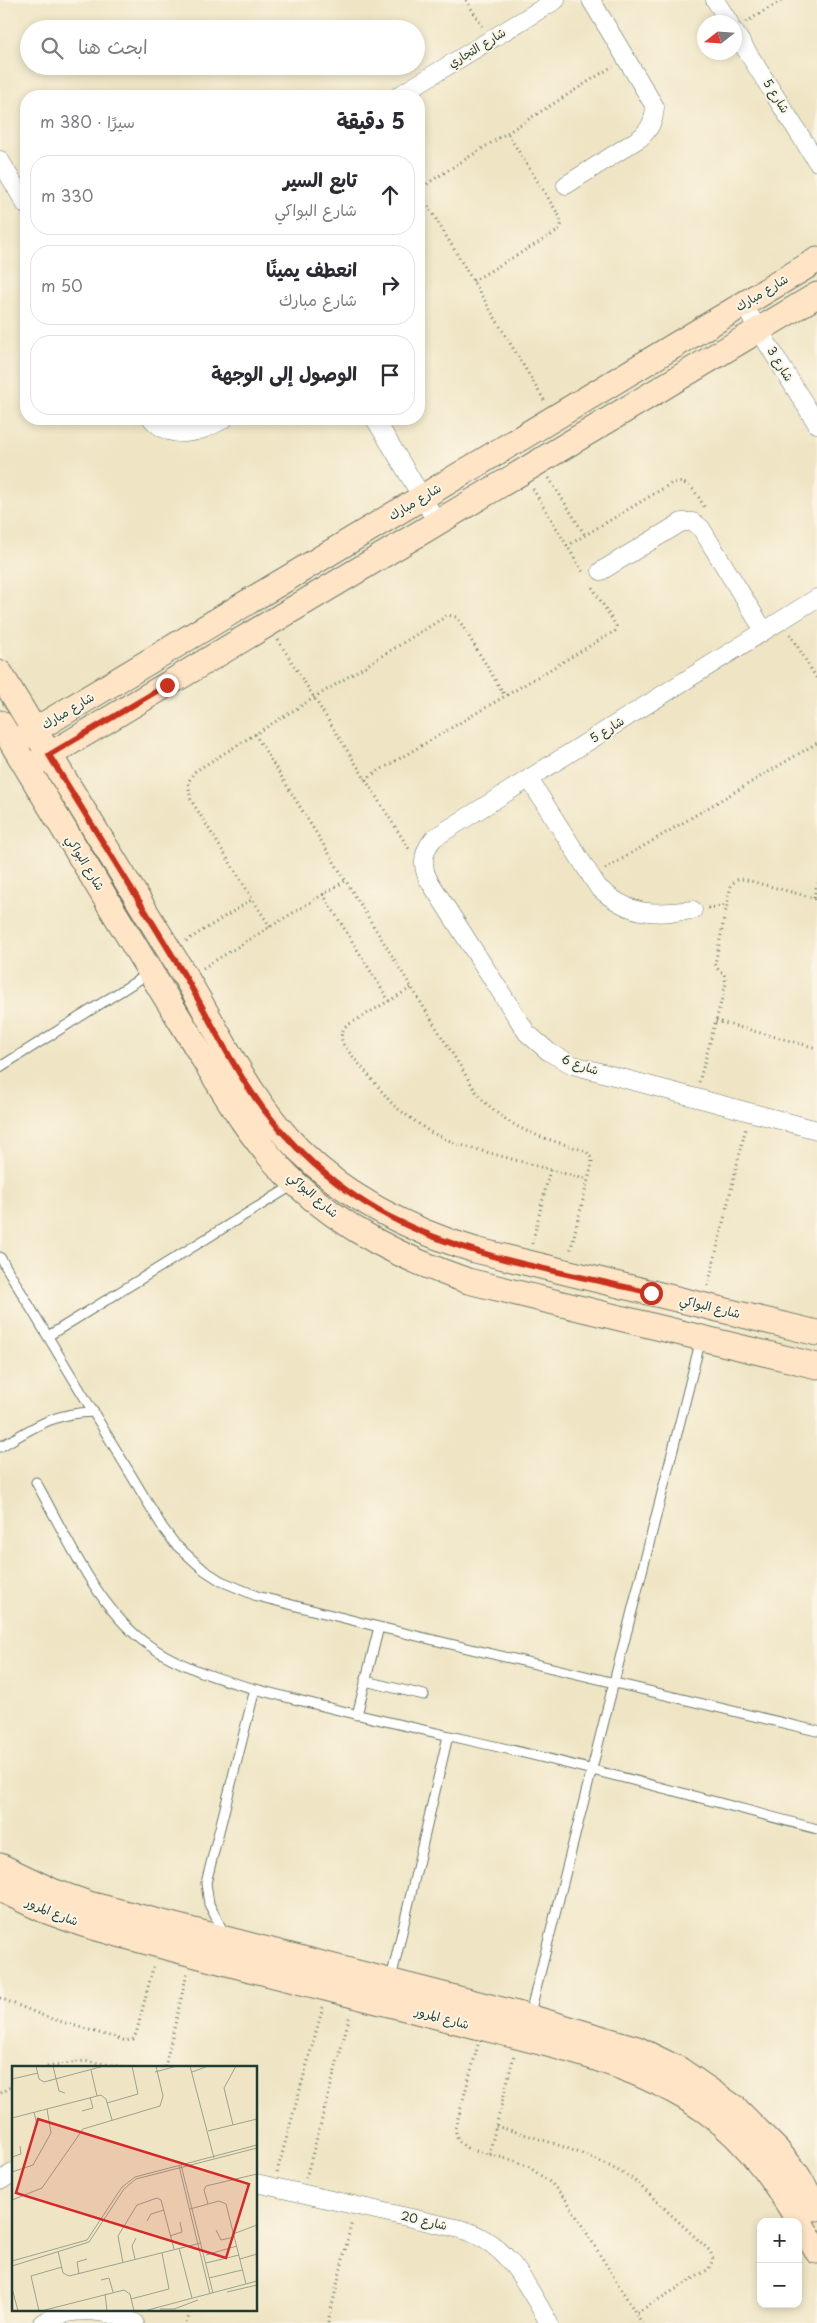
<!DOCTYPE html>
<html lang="ar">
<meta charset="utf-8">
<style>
:root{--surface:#fff;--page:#f7f7f7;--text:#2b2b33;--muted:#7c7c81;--line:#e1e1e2}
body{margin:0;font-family:"Playpen Sans","Playpen Sans Arabic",sans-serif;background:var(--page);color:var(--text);direction:rtl}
.controls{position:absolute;right:15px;bottom:15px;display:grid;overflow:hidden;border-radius:10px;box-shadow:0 2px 8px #0003}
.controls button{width:45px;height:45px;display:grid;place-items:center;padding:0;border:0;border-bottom:1px solid var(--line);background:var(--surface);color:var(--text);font:25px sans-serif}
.compass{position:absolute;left:697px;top:15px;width:45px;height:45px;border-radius:50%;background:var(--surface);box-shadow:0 2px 8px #0003;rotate:253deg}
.stop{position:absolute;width:15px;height:15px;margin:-11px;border:4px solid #c8321e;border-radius:50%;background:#fff}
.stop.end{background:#c8321e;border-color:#fff;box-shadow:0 1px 5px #0008}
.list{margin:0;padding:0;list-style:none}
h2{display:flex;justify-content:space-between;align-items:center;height:65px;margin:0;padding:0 20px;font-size:21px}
h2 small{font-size:16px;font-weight:400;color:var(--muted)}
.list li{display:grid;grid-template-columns:32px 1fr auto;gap:15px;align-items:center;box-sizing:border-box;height:80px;margin:0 10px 10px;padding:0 10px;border:1px solid var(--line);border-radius:20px}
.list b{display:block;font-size:19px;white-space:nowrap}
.list p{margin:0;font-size:16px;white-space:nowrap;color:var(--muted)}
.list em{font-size:16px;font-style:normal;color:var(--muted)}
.icon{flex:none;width:28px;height:28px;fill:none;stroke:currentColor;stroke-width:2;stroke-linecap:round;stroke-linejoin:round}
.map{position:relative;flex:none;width:817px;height:2323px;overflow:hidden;direction:ltr}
.search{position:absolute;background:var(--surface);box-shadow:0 2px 8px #0003;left:20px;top:20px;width:405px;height:55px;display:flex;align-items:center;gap:12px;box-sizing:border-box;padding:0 18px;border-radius:28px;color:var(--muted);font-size:19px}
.panel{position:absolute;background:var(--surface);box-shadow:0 2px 8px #0003;left:20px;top:90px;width:405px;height:335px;border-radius:20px;direction:rtl}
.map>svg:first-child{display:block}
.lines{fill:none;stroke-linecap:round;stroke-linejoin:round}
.lane-casing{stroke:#687867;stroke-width:11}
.street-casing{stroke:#687867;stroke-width:19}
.secondary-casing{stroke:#687867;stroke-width:27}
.path{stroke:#687867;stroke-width:3;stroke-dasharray:1 4;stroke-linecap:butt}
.lane{stroke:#fff;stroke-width:9}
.street{stroke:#fff;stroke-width:18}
.secondary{stroke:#ffe4c6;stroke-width:25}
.route{stroke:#c8321e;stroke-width:6}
.labels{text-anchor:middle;stroke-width:4;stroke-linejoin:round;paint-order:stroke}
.street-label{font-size:12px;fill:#1f3d34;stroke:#fcf5e5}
.inset-road{fill:none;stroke:#9ca28b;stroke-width:1}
.view{fill:#d62828;fill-opacity:0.15;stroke:#d62828;stroke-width:2.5}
.inset-edge{fill:none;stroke:#1f3d34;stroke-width:2.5}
</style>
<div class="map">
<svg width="817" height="2323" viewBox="0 0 817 2323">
<rect width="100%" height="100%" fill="#fcf5e5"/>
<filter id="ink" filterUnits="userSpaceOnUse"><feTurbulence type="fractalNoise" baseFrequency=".02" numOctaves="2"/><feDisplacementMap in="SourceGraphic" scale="10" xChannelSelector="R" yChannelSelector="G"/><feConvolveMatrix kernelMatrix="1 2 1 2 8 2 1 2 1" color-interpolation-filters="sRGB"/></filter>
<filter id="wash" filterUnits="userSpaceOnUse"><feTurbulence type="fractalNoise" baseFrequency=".0096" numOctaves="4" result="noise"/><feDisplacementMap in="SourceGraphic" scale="20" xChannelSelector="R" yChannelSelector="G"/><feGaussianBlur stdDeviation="1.12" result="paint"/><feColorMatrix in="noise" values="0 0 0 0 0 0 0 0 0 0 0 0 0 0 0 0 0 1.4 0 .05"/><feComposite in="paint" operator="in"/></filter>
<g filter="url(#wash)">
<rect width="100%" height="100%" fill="#efe5c5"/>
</g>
<g filter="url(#ink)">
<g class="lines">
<defs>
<path id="lane" d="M0 1067 148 974
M0 1257 163 1528 175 1544 204 1570 221 1581 257 1596 379 1627 817 1731
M48 1336 295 1184
M0 1447C34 1427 53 1413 94 1412
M36 1482C65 1534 96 1605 143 1641 187 1674 250 1688 302 1701 365 1717 428 1731 490 1745 600 1770 708 1800 817 1829
M365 1681 424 1695
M357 1715 379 1627
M225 1935 209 1904 206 1883 255 1689
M391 1979 448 1736
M529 2017 701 1339"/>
<path id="street" d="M715 0 729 22
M734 31 817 162
M398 96 556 0
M0 160 26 205
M566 185 640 138C650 129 654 121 655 107L591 0
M743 304 817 424
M152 419C172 442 201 433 224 419
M375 419 437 522
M601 571 682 522H693L701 528 764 631
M817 598 434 838C423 851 421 864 428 879L527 1033 549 1052 573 1065 817 1130
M529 779 598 887C629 916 653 915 693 910
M0 2181 14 2172
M256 2183 460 2229C508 2242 526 2284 549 2323
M42 2323C68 2306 109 2309 135 2323"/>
<path id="secondary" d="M0 673C61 775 123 875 185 976 221 1036 249 1100 299 1150 348 1199 409 1230 475 1250L817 1333
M0 723C60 822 119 922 180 1020 215 1076 247 1138 295 1183 345 1230 404 1259 468 1281L817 1366
M20 739 817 260
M36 763 817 295
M0 1866 52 1891 89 1904 529 2017 637 2049 680 2070 735 2108 776 2149 796 2173 817 2208
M0 1889 44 1910 83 1924C207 1960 332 1989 456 2021 541 2043 633 2059 706 2111 757 2147 785 2198 817 2251"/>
</defs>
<use href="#lane" class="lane-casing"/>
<use href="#street" class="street-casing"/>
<use href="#secondary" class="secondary-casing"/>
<path class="path" d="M466 0 482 26
M746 22 782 0
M473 281 558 231 561 225 560 217 507 133
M544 400 424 199C422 191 424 186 431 181L613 66
M549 478 585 535
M533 489 584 574
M567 546 672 483C691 479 696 494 705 508
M790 634 817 679
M278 640 409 849
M255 734 478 1095C513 1132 538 1136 586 1151L592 1159V1164L570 1252
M365 779 615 631 616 626 591 585
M605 869 817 743
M323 894 389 1001
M814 898 817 883
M708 908 727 905
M270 927 191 800 188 783 194 772 448 615 456 617 459 620 505 696
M186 941 253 899
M203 968 345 881
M411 988 346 1026C340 1033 340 1039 345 1047L394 1106 430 1132 457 1144 588 1180
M716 1021 817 1048
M699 1082 726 984 724 973 719 971 715 964 731 885 738 879H743L817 899
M532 1244 550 1170
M708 1286 746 1127
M0 1998 49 2018 126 2041 133 2039 136 2034 154 1964
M478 2045 455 2129 458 2140 468 2149 516 2161 529 2167 551 2183 567 2201 642 2323
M47 2067 84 2061 124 2067
M165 2067 187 1973
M0 2093 14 2085
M496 2126C544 2140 591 2153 634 2180L710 2251 713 2259 709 2269 636 2313
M489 2154 514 2055
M277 2172 323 2007
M306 2178 350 2015
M186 2323 192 2309
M328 2323 352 2221"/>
<use href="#lane" class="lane"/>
<use href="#street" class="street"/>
<use href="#secondary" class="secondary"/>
</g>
</g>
<g class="lines" filter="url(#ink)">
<path class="route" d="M167 685 49 755C95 830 141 903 186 978 207 1014 225 1052 248 1087 284 1143 339 1193 400 1222 475 1259 569 1273 651 1293"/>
</g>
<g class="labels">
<g class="street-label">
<text transform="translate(477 48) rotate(-31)" y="4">شارع التجاري</text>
<text transform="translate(776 96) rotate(58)" y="4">شارع 5</text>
<text transform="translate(762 293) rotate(-31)" y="4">شارع مبارك</text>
<text transform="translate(780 364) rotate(59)" y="4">شارع 3</text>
<text transform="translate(415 502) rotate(-31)" y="4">شارع مبارك</text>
<text transform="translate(68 711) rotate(-31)" y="4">شارع مبارك</text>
<text transform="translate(607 730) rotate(-32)" y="4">شارع 5</text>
<text transform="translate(85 863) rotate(59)" y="4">شارع البواكي</text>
<text transform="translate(580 1065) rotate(19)" y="4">شارع 6</text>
<text transform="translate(313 1195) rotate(41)" y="4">شارع البواكي</text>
<text transform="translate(710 1307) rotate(14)" y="4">شارع البواكي</text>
<text transform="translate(52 1912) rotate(22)" y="4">شارع المرور</text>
<text transform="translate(442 2018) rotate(15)" y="4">شارع المرور</text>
<text transform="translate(424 2221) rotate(13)" y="4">شارع 20</text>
</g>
</g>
<g transform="translate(12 2066)">
<rect width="245" height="245" fill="#efe5c5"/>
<path class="inset-road" d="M24 0 27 13 32 16 92 0M41 0 47 25 53 27M178 0 202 92M79 4 85 30M143 6 165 0M180 6 196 0M0 13 26 7M95 37 126 28 120 0M70 45 81 42 78 31M0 52 89 29 94 33 100 54M221 59 212 22 224 0M196 65 245 53M22 66 25 59 22 46M0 91 9 88 8 80M169 99 201 227M167 100 198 228M0 106 21 99 39 67 35 43M0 134 30 122 71 63 148 40 151 30 144 0M196 138 192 124 194 120 245 108M178 143 207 135 214 138 234 218M135 155 139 148 152 144M204 164 209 174 222 171M221 168 245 159M158 170 170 166 168 156M167 182 180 232M46 185 51 207 57 210 189 177M194 189 225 180M123 193 120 180 124 172M228 193 245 188M0 195 75 174 110 121 123 111 245 79M111 197 106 170 125 139 145 132 149 134 162 183M194 197 227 189M0 200 77 176 112 123 124 113 245 82M67 208 65 196 75 193M197 212 230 204M89 214 97 212 101 226M0 222 6 245M215 226 245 219M93 228 95 245M119 233 157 223 150 187M148 243H162L186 234M27 245 19 210 50 201M29 245 112 224 118 228 122 245M132 245 245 215"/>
<path class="view" d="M26 53 237 118 214 192 4 127Z"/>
<rect width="245" height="245" class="inset-edge"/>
</g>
</svg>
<div class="controls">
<button>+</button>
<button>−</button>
</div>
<svg class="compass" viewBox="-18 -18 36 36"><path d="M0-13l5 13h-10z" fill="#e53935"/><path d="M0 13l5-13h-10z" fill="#7c7c81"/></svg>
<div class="stop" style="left:651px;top:1293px"></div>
<div class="stop end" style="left:167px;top:685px"></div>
<div class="search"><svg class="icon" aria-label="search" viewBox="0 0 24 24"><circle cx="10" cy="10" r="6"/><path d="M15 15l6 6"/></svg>ابحث هنا</div>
<section class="panel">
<h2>5 دقيقة<small>سيرًا · 380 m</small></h2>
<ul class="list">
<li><svg class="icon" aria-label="ahead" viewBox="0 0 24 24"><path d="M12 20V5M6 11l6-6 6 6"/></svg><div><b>تابع السير</b><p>شارع البواكي</p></div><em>330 m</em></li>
<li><svg class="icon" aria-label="right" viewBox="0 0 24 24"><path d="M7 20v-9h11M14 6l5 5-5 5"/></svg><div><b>انعطف يمينًا</b><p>شارع مبارك</p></div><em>50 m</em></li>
<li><svg class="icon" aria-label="arrive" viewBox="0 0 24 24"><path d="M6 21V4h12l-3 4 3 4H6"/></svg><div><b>الوصول إلى الوجهة</b></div></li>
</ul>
</section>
</div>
